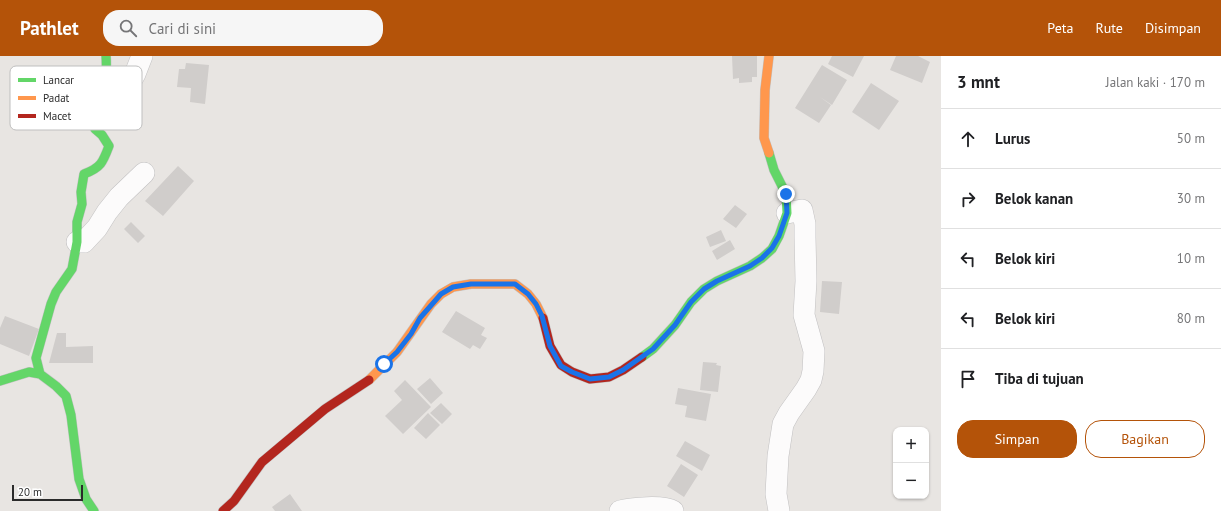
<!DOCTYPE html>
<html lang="id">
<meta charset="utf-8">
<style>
:root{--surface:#fff;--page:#f6f6f6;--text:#202124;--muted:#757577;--line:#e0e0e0;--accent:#b45309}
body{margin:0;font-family:"PT Sans",sans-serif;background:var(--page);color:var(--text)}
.controls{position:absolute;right:12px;bottom:12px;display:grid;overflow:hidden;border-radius:8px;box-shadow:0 1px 3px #0004}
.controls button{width:36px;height:36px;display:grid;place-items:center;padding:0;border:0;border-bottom:1px solid var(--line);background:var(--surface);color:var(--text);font:20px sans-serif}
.scale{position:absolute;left:12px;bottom:10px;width:71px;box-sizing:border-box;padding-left:4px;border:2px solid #2b2b2b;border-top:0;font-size:11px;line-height:14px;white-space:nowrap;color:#2b2b2b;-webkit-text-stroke:3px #fff;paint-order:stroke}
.stop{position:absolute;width:12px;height:12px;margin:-9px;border:3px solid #1a73e8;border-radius:50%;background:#fff}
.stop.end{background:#1a73e8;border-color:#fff;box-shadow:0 1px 4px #0008}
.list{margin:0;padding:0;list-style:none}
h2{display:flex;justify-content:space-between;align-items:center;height:52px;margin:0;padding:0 16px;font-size:17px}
h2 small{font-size:13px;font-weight:400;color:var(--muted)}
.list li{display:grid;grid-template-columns:26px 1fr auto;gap:12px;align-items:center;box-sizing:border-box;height:60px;padding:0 16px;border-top:1px solid var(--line)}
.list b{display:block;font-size:15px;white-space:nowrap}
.list em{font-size:13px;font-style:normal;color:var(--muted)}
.actions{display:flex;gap:8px;padding:12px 16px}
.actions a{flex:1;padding:9px 0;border:1px solid var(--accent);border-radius:16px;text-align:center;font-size:14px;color:var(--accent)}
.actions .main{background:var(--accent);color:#fff}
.icon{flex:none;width:22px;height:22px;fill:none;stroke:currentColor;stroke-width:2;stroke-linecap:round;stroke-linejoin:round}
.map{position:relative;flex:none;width:941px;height:455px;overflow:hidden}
header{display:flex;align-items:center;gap:24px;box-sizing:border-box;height:56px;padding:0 20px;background:var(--accent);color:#fff}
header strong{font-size:19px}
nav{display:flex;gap:22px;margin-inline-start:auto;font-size:14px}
.search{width:280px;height:36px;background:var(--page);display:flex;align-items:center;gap:10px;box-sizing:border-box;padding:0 14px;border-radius:16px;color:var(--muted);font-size:15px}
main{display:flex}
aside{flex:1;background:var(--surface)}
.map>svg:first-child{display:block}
.building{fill:#d0cdcb}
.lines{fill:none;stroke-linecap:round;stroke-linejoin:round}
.street-casing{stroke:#c2c1c2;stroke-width:22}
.fast-casing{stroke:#c2c1c2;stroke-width:10}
.slow-casing{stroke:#c2c1c2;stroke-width:10}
.jam-casing{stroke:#c2c1c2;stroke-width:10}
.street{stroke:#fcfbfb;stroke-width:21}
.fast{stroke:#63d668;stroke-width:9}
.slow{stroke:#ff974d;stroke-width:9}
.jam{stroke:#b3261e;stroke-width:9}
.route{stroke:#1a73e8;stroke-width:5}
.key{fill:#fff;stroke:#bfbfbf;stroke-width:1}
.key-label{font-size:11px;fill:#2b2b2b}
</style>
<header>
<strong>Pathlet</strong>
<div class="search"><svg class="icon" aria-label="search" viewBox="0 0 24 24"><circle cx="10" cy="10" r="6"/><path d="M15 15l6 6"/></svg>Cari di sini</div>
<nav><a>Peta</a><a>Rute</a><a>Disimpan</a></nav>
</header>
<main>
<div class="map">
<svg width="941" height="455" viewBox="0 0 941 455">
<rect width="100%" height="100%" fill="#e8e5e2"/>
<path class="building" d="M732 0H757V21H752V26L739 27V22L733 23Z
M832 0H864L853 21 828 8Z
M896 0H918L930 6 922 27 890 14Z
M186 7 209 9 205 48 190 46 191 32 177 31 179 13H185Z
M822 9 847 24 832 49 820 41 831 49 819 67 795 52Z
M871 27 899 45 879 74 852 56Z
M178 110 194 125 163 160 145 145Z
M735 149 747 158 736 172 723 163Z
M131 166 145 180 138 187 124 173Z
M721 174 726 185 710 191 706 181Z
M730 184 735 193 717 204 712 195Z
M822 225 842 226 839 258 820 256Z
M456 255 485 272 481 279 487 282 480 293 473 289 470 293 442 276Z
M5 260 39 273 29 300 0 288V272Z
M57 277H66V291L93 290V307H49Z
M703 306 717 307 716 309 721 310 718 336 700 334Z
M430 322 443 337 431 348 417 333Z
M405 324 431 351 403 378 385 360 402 344 394 335Z
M678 332 711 338 706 365 685 361 687 350 675 348Z
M441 347 452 358 442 368 430 357Z
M428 357 440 369 426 383 414 372Z
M685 385 710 399 702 415 676 400Z
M681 408 698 419 684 441 667 430Z
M290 438 302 455H275L272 451Z"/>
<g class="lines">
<defs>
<path id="street" d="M99 59 107 45 130 27 135 18 142 0
M77 186H84L97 172 107 156 119 141 144 117
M620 455C631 452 663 449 673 455
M779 455 776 438 778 400 783 368 789 357 806 333 811 324 813 315 814 295 804 259 806 225 805 181V168L802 154 787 157"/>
<path id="fast" d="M642 301 653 293 675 269 691 246 704 233 717 225 750 210 762 202 772 193 779 180 787 157 786 138 774 114 769 97
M40 318 36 302 51 248 56 236 72 213 77 186V166L82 148 81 136 84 118C101 112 103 106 109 90L102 79 95 73C101 49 108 25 106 0
M0 325 29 316 40 318 56 330 66 340 71 359 79 423 86 443 94 455"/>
<path id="slow" d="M769 97 764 82 765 34 769 0
M369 324 397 296 431 248 441 238 453 231 471 228H515L528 238 536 248 543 262"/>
<path id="jam" d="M543 262 550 290 561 309 572 316 590 323 609 321 623 314 642 301
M223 455 234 445 262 406 325 353 369 324"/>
</defs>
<use href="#street" class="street-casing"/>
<use href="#fast" class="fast-casing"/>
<use href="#slow" class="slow-casing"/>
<use href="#jam" class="jam-casing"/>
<use href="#street" class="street"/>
<use href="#fast" class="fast"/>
<use href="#slow" class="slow"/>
<use href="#jam" class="jam"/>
</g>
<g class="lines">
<path class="route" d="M384 308 397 296 411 278 420 262 441 238 453 231 471 228H515L528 238 536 248 542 260 550 290 561 310 572 316 590 323 609 321 623 314 653 293 675 269 691 246 704 233 717 225 750 210 762 202 772 192 779 180 787 157 786 138"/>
</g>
<rect x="10" y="10" width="132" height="64" rx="6" class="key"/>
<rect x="18" y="22" width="18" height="4" fill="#63d668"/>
<rect x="18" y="40" width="18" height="4" fill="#ff974d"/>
<rect x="18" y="58" width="18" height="4" fill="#b3261e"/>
<g class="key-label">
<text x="43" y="28">Lancar</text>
<text x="43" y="46">Padat</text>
<text x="43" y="64">Macet</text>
</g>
</svg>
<div class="controls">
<button>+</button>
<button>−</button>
</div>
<div class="scale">20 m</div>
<div class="stop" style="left:384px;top:308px"></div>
<div class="stop end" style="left:786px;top:138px"></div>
</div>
<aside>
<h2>3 mnt<small>Jalan kaki · 170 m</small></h2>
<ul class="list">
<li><svg class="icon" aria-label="ahead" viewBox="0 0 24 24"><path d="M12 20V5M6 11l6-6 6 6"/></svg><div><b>Lurus</b></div><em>50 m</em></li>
<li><svg class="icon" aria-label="right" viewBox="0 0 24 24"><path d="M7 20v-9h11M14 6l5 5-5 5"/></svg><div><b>Belok kanan</b></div><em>30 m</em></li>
<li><svg class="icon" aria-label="left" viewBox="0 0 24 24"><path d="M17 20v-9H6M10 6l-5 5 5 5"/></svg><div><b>Belok kiri</b></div><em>10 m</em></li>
<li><svg class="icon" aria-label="left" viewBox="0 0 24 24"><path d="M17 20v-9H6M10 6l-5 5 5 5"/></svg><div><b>Belok kiri</b></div><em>80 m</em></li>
<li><svg class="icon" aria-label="arrive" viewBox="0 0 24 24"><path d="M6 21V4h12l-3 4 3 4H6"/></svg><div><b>Tiba di tujuan</b></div></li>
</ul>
<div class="actions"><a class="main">Simpan</a><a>Bagikan</a></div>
</aside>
</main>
